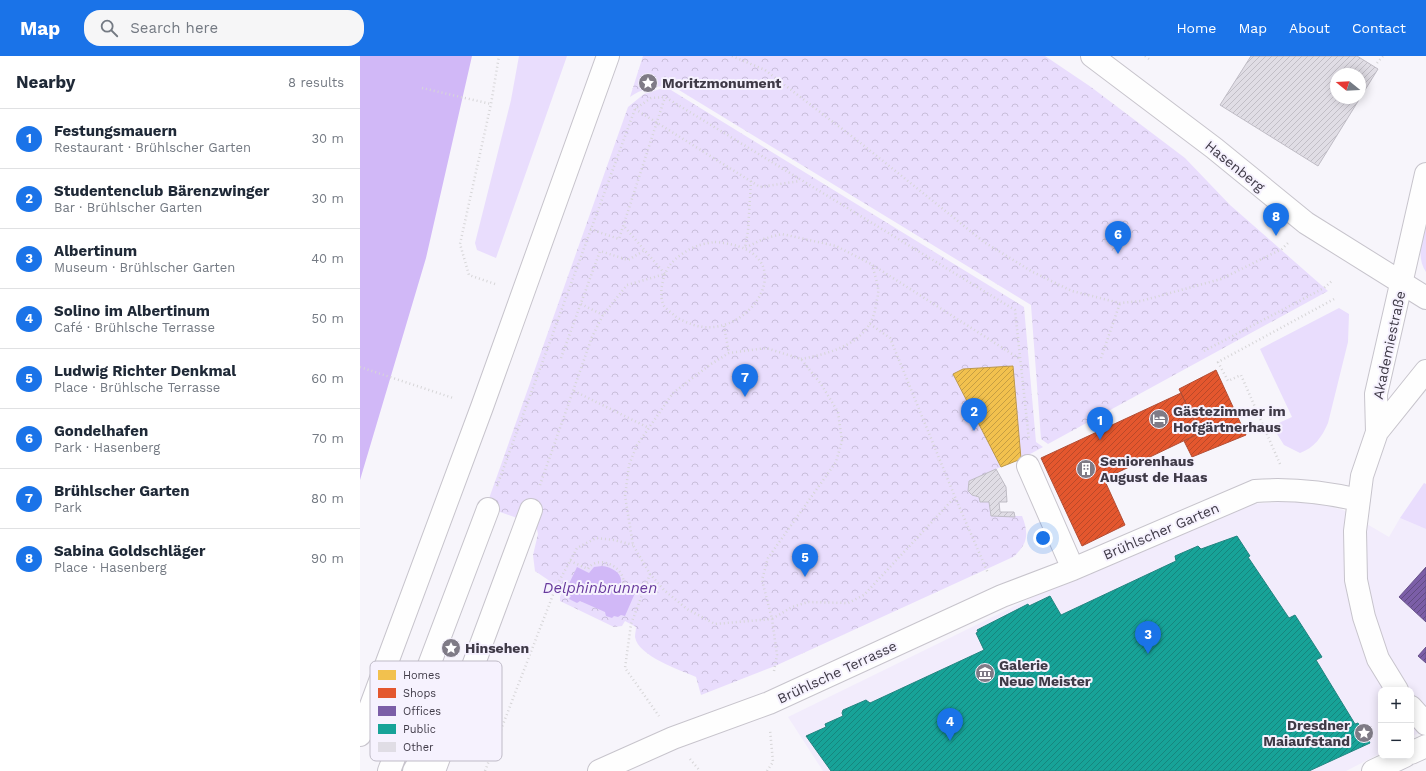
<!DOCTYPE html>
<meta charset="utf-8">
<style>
:root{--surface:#fff;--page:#f6f6f7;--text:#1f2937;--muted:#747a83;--line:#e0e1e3;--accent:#1a73e8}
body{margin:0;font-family:"Work Sans",sans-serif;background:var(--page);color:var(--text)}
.controls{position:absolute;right:12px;bottom:12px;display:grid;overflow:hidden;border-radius:8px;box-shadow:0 2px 10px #0003}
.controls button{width:36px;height:36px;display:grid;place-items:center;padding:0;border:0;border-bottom:1px solid var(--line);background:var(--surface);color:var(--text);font:20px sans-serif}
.compass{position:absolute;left:970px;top:12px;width:36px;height:36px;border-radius:50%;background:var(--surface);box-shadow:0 2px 10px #0003;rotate:288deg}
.you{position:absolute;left:683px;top:482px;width:14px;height:14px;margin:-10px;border:3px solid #fff;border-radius:50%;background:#1a73e8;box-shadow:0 0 0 6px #1a73e833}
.badge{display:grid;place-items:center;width:26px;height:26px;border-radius:50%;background:var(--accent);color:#fff;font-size:13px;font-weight:700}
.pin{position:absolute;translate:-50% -33px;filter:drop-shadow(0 1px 2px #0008)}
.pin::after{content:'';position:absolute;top:21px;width:14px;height:12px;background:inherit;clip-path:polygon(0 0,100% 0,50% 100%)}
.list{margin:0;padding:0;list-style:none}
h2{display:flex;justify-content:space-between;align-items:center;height:52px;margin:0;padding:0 16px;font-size:17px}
h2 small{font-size:13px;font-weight:400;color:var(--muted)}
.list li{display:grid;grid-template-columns:26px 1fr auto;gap:12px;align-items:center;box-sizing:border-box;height:60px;padding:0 16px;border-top:1px solid var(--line)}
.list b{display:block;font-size:15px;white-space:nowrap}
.list p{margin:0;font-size:13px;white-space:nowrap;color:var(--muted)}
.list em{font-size:13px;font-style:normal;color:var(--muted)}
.icon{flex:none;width:22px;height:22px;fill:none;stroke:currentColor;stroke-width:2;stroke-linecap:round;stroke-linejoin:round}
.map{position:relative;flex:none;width:1066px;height:715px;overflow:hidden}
header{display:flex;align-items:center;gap:24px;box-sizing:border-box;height:56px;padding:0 20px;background:var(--accent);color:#fff}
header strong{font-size:19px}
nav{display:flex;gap:22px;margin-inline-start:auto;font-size:14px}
.search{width:280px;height:36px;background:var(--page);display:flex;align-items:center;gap:10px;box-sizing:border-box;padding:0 14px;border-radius:16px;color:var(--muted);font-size:15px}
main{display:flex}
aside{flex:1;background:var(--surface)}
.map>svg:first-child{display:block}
.built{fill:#f2ecfc}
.green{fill:#e9ddfd}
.park{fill:url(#park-crowns)}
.water{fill:#d1b8f7}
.homes{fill:url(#homes-hatch);stroke:#bc984c}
.shops{fill:url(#shops-hatch);stroke:#b24e36}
.offices{fill:url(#offices-hatch);stroke:#69538a}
.public{fill:url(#public-hatch);stroke:#238480}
.building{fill:url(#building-hatch);stroke:#bfbcc5;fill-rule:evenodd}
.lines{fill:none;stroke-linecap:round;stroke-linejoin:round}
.street-casing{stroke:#c7c4cc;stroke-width:24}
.secondary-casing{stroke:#c7c4cc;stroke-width:24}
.path{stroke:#d6d5d7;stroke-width:2.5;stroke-dasharray:1 3;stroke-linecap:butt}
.street{stroke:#fefefe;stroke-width:22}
.secondary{stroke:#fefefe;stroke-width:22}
.labels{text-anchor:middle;stroke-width:4;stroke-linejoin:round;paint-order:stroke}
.poi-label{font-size:14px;font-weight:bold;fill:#3f3a47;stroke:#f6f2fe;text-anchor:start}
.street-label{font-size:14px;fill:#3f3a47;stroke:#f6f2fe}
.water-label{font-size:15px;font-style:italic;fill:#67399c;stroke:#f6f2fe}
.key{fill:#f6f2fe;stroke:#bfbbc7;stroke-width:1}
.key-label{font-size:11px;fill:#3f3a47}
</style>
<header>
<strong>Map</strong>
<div class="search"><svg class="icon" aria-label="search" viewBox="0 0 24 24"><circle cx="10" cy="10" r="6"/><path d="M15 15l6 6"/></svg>Search here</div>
<nav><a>Home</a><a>Map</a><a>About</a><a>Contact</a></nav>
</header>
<main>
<aside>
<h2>Nearby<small>8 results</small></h2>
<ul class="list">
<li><span class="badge">1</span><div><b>Festungsmauern</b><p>Restaurant · Brühlscher Garten</p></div><em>30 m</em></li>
<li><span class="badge">2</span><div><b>Studentenclub Bärenzwinger</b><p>Bar · Brühlscher Garten</p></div><em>30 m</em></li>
<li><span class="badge">3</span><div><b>Albertinum</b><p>Museum · Brühlscher Garten</p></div><em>40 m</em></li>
<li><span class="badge">4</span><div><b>Solino im Albertinum</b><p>Café · Brühlsche Terrasse</p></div><em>50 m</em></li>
<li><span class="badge">5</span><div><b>Ludwig Richter Denkmal</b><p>Place · Brühlsche Terrasse</p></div><em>60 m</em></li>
<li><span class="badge">6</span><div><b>Gondelhafen</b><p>Park · Hasenberg</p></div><em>70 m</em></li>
<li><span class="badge">7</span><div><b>Brühlscher Garten</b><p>Park</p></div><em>80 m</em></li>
<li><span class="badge">8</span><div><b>Sabina Goldschläger</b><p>Place · Hasenberg</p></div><em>90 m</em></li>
</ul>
</aside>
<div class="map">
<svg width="1066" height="715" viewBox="0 0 1066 715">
<defs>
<pattern id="park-crowns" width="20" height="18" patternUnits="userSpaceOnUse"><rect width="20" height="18" fill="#e9ddfd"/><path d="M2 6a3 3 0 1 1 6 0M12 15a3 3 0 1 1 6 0" fill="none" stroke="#c9beda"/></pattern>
<pattern id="homes-hatch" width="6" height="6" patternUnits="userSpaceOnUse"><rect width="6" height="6" fill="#f2c14e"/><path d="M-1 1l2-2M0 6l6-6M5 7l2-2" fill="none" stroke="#c59e43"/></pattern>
<pattern id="shops-hatch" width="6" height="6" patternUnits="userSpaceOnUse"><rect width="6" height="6" fill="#e4572e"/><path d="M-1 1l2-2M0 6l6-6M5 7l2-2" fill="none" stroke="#ba4929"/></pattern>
<pattern id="offices-hatch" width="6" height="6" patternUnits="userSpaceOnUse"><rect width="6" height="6" fill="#7b5ea7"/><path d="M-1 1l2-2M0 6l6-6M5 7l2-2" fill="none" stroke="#614b82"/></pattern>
<pattern id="public-hatch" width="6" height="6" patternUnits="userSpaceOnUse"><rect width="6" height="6" fill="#17a398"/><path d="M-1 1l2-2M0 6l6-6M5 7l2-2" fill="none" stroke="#16867e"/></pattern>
<pattern id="building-hatch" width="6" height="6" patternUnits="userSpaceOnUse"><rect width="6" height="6" fill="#e0dde5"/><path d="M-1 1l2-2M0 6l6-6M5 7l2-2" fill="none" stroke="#c1bec6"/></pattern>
</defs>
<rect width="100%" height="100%" fill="#f7f5fb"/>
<path class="built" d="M934 445 957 447 983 454 1029 481 1040 462 1066 473V673L1051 681V634H1021V697L986 715H463L428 661 718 519 877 449Z"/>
<path class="green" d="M159 0H207L136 202 117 194 115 187 151 44Z
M1066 168V216C1056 201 1062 184 1066 168Z
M979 252 989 258 988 286 968 367C962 381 954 392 940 397L924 389 912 370 932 361 900 293Z
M1064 427 1066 428V473L1040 462Z"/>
<path class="park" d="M283 0H685L731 31 825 102 870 149 968 235 688 388 681 383 671 249 314 31C296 29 285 31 270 41Z
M300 33 311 34 664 251 676 386 683 391 661 403 653 310 603 313 593 318 641 411 609 425 608 435 612 439 629 446 632 460H662C669 477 668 489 653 501L415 610 341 639 336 621C320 614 278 600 275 581 275 578 276 574 276 571L265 565 262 570 254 571 200 545V541L203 534 175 515 173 499 178 478 175 465 163 464 126 451 268 51 284 38Z"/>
<path class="water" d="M0 0H112L66 202 0 424Z
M242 510C253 511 265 519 260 530L275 537 265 560 261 559 258 561 254 560 252 562 246 560 245 556 220 545 217 547 209 543 211 540 207 538 208 533 207 532 217 511 229 517 234 511Z"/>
<path class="homes" d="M653 310 661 403 641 411 593 318 603 313Z"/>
<path class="shops" d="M856 314 886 379 832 401 824 385 840 377 819 333Z
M821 337 840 377 744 423 765 469 722 490 681 402Z"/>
<path class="offices" d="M1066 511V566L1039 541Z
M1066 591V607L1058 600Z"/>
<path class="public" d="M877 480 890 500 888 501 929 562 935 559 962 601 956 604 995 668 998 667 1010 687 949 715H471L446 680 466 671 465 668 483 660 482 657 483 654 506 644 510 647 624 594 616 577 618 576 617 574 668 548 669 550 690 540 701 559 816 505 815 500 838 490 841 493Z"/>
<path class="building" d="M891 0H997L1018 13 958 110 860 49ZM976 18H1000V42H976Z
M636 413 646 431 647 446H639L640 456H654L655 461 631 460 629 446H620L619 441 612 439 608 435 609 425Z"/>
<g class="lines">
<defs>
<path id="street" d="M732 0 854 92 946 167 1066 242
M1017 376 1016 338 1066 118
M668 410 713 513 895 435C931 432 964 436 999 444
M1037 634 1018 603 1004 561 996 524 995 475 1002 420 1017 376 1066 315
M1051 651 1066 668
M1051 697 1066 690
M29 715 128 453
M54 715 68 691
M74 715 171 454
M239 715 313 682 409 647 642 540 713 513
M1013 715 1045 700"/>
<path id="secondary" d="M0 679 122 351 248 0"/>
</defs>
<use href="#street" class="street-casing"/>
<use href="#secondary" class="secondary-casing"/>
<path class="path" d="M372 0 405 14 498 85 624 186 671 215 712 235 760 247 781 245 861 223 922 193 928 187
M785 0 789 3
M1017 7 1023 0
M62 32 131 48
M275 53 400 131 440 125
M391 125 388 175 385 192 403 183 422 178 476 190 511 208 660 303
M230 173 259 183 305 41
M355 186C451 193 389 290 331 268 326 266 320 264 315 260 312 257 307 254 304 250 298 239 303 218 310 209 315 202 328 193 337 190 342 188 349 187 355 186Z
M135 228 109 219 100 188 131 48 139 0
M221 248 243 259
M510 268 530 282 595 441 628 517
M364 270 369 297
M844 295 964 232 973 224
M201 302 240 195 268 204 285 194
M741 302 760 247
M441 303C473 297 512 286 516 248 517 243 519 237 518 232 517 225 514 216 512 209
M0 311 93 342
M214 335 289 372
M920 408 881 319 868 325 858 306 976 242
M180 429 232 281 243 259 267 229 305 218 263 169
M137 430 275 53 291 42 305 41 655 254 669 384
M210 505 228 513C238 497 267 512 263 529L281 537
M290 518 271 568 265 612 299 660
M414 615 417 599 412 563 355 568 327 553 304 534 290 518 273 489 265 440 269 409 277 389 313 337 351 308 369 297 406 292 441 303 461 328 478 356 482 385 476 406 408 502 402 524 412 563 432 551 448 546 488 547 504 539 595 441
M330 703 340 715
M125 715 196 531 217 492 236 482 254 484 273 489
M407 715 413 706 410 674"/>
<use href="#street" class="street"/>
<use href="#secondary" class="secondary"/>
</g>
<defs>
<symbol id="sight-disc" viewBox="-11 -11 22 22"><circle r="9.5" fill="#7f7b86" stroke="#f6f2fe"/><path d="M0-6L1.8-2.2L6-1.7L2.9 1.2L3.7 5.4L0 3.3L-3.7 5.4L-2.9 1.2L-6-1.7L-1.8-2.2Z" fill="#fff"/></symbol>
<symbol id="hotel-disc" viewBox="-11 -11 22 22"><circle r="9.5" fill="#7f7b86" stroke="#f6f2fe"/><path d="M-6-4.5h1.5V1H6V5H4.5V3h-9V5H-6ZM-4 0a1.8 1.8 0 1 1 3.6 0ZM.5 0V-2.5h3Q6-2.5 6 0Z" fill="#fff"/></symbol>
<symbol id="building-disc" viewBox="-11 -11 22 22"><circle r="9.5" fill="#7f7b86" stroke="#f6f2fe"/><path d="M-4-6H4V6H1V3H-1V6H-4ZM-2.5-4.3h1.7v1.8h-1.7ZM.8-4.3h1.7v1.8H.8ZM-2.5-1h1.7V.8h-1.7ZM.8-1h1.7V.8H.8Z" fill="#fff"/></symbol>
<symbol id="museum-disc" viewBox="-11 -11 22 22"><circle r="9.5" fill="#7f7b86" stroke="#f6f2fe"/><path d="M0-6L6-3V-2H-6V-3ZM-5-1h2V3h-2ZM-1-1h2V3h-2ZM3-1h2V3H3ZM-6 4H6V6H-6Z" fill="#fff"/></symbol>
</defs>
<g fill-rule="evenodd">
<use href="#sight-disc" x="277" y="16" width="22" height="22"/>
<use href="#hotel-disc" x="788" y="352" width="22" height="22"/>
<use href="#building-disc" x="715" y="402" width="22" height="22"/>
<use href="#sight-disc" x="80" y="581" width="22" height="22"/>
<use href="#museum-disc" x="614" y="606" width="22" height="22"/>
<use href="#sight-disc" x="993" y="666" width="22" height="22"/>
</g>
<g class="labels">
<g class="poi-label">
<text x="302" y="32">Moritzmonument</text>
<text x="813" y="360">Gästezimmer im<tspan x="813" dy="16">Hofgärtnerhaus</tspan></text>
<text x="740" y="410">Seniorenhaus<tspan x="740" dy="16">August de Haas</tspan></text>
<text x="105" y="597">Hinsehen</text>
<text x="639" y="614">Galerie<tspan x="639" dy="16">Neue Meister</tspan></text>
<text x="990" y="674" text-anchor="end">Dresdner<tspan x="990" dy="16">Maiaufstand</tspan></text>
</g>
<g class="street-label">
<text transform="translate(875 110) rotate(39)" y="5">Hasenberg</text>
<text transform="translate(1029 289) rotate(-78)" y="5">Akademiestraße</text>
<text transform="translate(801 475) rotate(-23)" y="5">Brühlscher Garten</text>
<text transform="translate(477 616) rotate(-25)" y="5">Brühlsche Terrasse</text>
</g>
<g class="water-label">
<text x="240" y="537">Delphinbrunnen</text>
</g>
</g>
<rect x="10" y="605" width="132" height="100" rx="6" class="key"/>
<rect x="18" y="614" width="18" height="10" fill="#f2c14e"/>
<rect x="18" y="632" width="18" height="10" fill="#e4572e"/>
<rect x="18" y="650" width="18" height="10" fill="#7b5ea7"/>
<rect x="18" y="668" width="18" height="10" fill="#17a398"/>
<rect x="18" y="686" width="18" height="10" fill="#e0dde5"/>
<g class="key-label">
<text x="43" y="623">Homes</text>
<text x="43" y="641">Shops</text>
<text x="43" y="659">Offices</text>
<text x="43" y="677">Public</text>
<text x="43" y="695">Other</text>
</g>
</svg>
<div class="controls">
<button>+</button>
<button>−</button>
</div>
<svg class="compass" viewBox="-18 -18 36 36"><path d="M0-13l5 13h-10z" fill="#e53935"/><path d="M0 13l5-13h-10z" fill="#747a83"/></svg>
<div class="you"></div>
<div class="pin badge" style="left:740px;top:384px">1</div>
<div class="pin badge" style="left:614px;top:375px">2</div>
<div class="pin badge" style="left:788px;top:598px">3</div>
<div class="pin badge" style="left:590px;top:685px">4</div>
<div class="pin badge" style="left:445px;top:521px">5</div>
<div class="pin badge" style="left:758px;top:198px">6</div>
<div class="pin badge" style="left:385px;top:341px">7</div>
<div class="pin badge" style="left:916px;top:180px">8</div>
</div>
</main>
